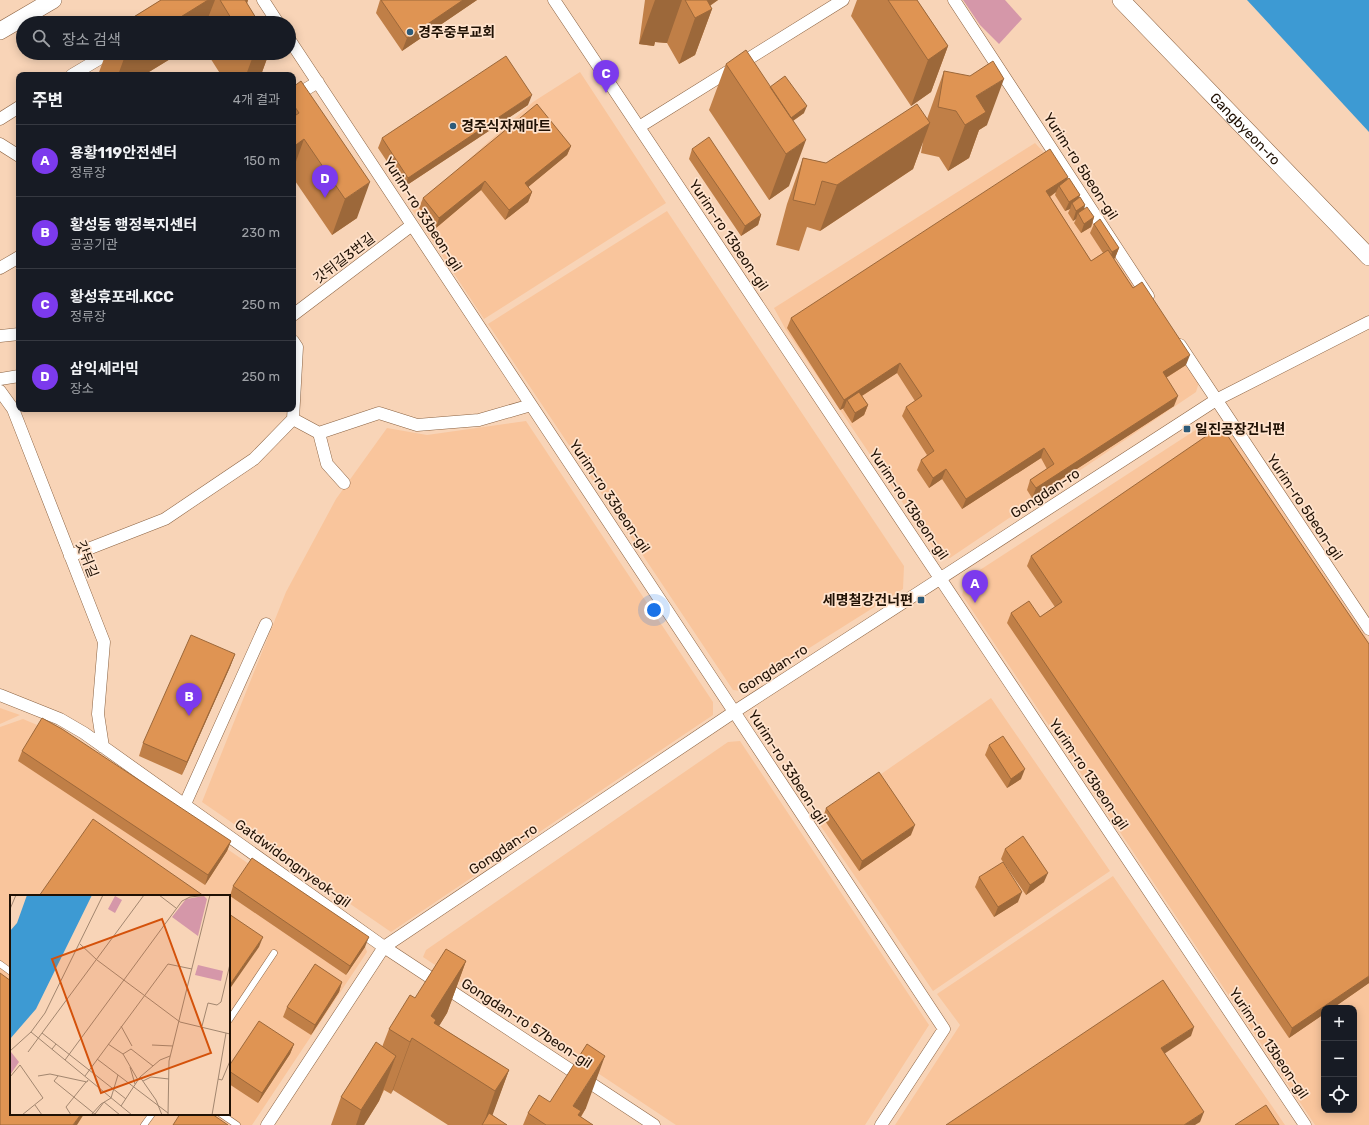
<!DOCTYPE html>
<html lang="ko">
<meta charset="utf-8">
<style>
:root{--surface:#171b24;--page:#242831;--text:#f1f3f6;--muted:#9ea1a6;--line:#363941;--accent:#7c3aed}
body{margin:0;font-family:Rubik,"Noto Sans KR",sans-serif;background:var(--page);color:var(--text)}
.controls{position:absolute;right:12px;bottom:12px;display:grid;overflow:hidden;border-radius:8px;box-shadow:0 2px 10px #0003}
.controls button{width:36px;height:36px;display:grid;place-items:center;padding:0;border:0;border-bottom:1px solid var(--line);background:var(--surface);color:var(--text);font:20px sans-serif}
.you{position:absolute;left:654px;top:610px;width:14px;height:14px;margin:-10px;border:3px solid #fff;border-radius:50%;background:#1a73e8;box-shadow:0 0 0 6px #1a73e833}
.badge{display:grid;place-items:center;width:26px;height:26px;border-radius:50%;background:var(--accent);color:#fff;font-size:13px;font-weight:700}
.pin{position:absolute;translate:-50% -33px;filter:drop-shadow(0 1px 2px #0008)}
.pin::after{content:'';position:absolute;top:21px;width:14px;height:12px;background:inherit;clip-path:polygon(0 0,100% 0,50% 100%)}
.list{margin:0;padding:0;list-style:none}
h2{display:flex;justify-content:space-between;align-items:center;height:52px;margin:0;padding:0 16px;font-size:17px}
h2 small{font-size:13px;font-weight:400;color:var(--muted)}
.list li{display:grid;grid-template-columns:26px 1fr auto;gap:12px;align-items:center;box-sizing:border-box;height:72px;padding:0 16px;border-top:1px solid var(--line)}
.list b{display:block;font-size:15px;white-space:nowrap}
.list p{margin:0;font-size:13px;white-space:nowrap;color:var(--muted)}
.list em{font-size:13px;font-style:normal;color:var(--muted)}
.icon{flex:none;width:22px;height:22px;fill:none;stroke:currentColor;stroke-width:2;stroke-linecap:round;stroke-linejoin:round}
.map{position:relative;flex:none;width:1369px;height:1125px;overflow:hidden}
.search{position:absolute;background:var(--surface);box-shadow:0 2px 10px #0003;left:16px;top:16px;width:280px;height:44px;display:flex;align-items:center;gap:10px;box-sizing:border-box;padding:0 14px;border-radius:22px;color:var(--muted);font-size:15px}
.panel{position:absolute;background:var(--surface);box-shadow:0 2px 10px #0003;left:16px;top:72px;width:280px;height:340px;border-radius:8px}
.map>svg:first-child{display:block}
.built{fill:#f9c59c;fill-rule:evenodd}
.green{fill:#d597a9}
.water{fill:#3d9ad3}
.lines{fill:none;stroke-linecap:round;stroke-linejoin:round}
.lane-casing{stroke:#8b6241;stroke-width:7}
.street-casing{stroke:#8b6241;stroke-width:13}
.secondary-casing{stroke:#8b6241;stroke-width:18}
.lane{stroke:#fff;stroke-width:6}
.street{stroke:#fff;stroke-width:12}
.secondary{stroke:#fff;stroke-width:17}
.wall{fill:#c07f47}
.shaded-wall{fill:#9c683a}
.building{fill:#df9453;stroke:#9c683a}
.poi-dot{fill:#2c5b7a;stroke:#ffe3cd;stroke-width:1.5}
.labels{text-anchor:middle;stroke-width:3.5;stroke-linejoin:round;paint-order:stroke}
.poi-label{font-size:14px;font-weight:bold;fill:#201104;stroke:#ffe3cd;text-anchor:start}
.street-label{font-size:14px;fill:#201104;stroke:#ffe3cd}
.inset-road{fill:none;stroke:#a2866f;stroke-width:1}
.view{fill:#d4520b;fill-opacity:0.15;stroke:#d4520b;stroke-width:2}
.inset-edge{fill:none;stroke:#201104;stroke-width:2}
</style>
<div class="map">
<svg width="1369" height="1125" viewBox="0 0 1369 1125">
<rect width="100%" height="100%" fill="#f8d4b7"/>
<path class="built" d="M580 72 666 203 484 319 412 210 533 102Z
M1035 143 1050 159 1199 382 1196 392 950 558 938 555 786 330 774 308Z
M667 211 904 566 903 589 741 691 733 690 488 324Z
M1211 420 1225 424 1369 641V1125H1315L962 595 966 579ZM1324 1008H1354V1110H1324Z
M526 421 713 702V715L391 932 202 802 286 592 336 499 387 428 427 435Z
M991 698 1110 871 933 991 816 819Z
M0 708 20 715 0 724Z
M23 719 61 735 364 943 367 952 252 1125H0V727ZM11 896H229V1114H11Z
M740 741 929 1025 865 1125H676L423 957 426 950 728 742Z
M1113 876 1285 1125H895L960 1025 937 994Z"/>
<path class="green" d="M963 0H1005L1022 19 999 44 980 25Z"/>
<path class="water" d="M1247 0H1369V132Z"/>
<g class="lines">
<defs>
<path id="lane" d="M0 964 11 972
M229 1020 274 953
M221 1114 237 1125
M144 1125 152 1114"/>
<path id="street" d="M263 0 278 23
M554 0 1305 1125
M954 0 1148 296
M289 39 944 1029 881 1125
M72 75 109 53
M293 97 318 82
M0 119 19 107
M639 127 843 0
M0 144 19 156
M0 268 19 257
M293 315 412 225
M0 336 19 334
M1180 345 1369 629
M0 379 19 376
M0 391 13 409 104 642 98 714 103 747
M293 419 319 433 327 464 344 483
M319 433 379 413 417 425 479 420 531 405
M70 556 165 519 254 459 293 419 297 347 293 341
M0 695 60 719 84 733 384 947 654 1125
M185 804 266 624
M267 1125 384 947 734 712 1216 400 1369 322"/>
<g id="secondary">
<path id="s1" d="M1121 0 1369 257"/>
<path d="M0 31 53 0"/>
</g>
</defs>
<use href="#lane" class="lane-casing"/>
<use href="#street" class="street-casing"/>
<use href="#secondary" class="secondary-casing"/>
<use href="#lane" class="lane"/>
<use href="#street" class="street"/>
<use href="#secondary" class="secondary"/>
</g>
<path class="wall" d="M161 0H248L247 4 259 23H124Z
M380 0H477L402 51 376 13Z
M645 0H718L710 6 712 9 695 55 679 64 667 43 655 42 654 46 639 44Z
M857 0H917L948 46 931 92 911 106 851 16Z
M106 53H180L144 75H98Z
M207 53H269L261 75H221Z
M726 64 770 87 804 113 793 121 789 186 769 200 709 110Z
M944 71 987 125 979 130 969 158 948 171 939 157 921 153 923 141 913 169 820 231 807 227 799 251 776 245 787 204 803 158 826 163 927 119Z
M293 87 357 218 332 235 293 178Z
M528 105 404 187 378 148 382 138Z
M571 146 567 155 528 187 532 192 528 202 505 220 481 190 436 228 419 208 423 198Z
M692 149 761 215 758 225 741 236 689 159Z
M1068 177 1067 180 1080 195 1078 199 1085 205 1084 209 1094 217 1091 227 1081 233 1074 223 1076 219 1073 221 1068 213 1070 209 1065 211 1055 195 1056 192 1050 197 1091 261 1103 253 1090 233 1094 224 1119 248 1115 258 1114 259 1133 288 1186 365 1166 378 1174 406 1032 498 1027 490 1030 480 1047 469 1041 458 962 509 942 479 929 488 917 470 921 460 927 455 902 416 906 407 915 401 897 373 862 396 868 405 864 415 852 423 843 409 844 408 840 410 787 328 791 318Z
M1031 556 1369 983 1333 1008H1324V1014L1289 1038 1007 623 1011 613 1040 617 1055 607 1027 566Z
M235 654 230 667 182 775 139 756 143 743Z
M989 745 1021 779 1007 788 985 755Z
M22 751 231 841 227 851 205 885 18 761Z
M826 808 911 835 859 871 823 818Z
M1005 849 1044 882 1026 895 1001 859Z
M979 877 1018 902 994 917 975 887Z
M233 886 365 947 346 975 230 896Z
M466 961 447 1013 439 1026 509 1070 492 1115 507 1125H448L393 1090 391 1094 384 1090 379 1101 364 1125H331L341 1097 382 1047 389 1029 415 998Z
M342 982 339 992 311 1035 283 1017 287 1007Z
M294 1044 290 1054 258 1103 229 1084V1066Z
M550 1102 586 1108 581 1117 593 1125H523L528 1113Z"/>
<path class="shaded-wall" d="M208 0H215L206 23H171Z
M229 0H248L243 14Z
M463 0H477L402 51 407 38Z
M655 0H682L667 43 655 42 654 46 639 44Z
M694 0H718L694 16Z
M712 9 695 55 679 64 695 18Z
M948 46 931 92 911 106 928 60Z
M126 53H180L144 75H118Z
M258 53H269L261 75H246L253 56Z
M1004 79 987 125 979 130 969 158 948 171 965 125 976 96Z
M532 95 528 105 404 187 408 178Z
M807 106 804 113 788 124 790 118Z
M930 123 913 169 820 231 837 185Z
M304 139 293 170V147Z
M806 140 789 186 769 200 786 154Z
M571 146 567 155 521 193 525 183Z
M1068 177 1065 187 1059 186 1056 192 1043 201 1046 191Z
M485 181 481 190 436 228 439 218Z
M370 182 357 218 332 235 345 199Z
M532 192 528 202 505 220 509 210Z
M1080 195 1076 204 1072 203 1070 209 1065 211 1069 202Z
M1085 205 1082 215 1078 213 1076 219 1073 221 1076 211Z
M761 215 758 225 741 236 745 226Z
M1094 217 1091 227 1081 233 1084 224Z
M1119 248 1115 258 1109 262 1112 252Z
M1190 355 1186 365 1159 382 1163 372Z
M900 363 897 373 849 404 847 400 844 408 840 410 844 400Z
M1178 396 1174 406 1032 498 1036 488Z
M868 405 864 415 852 423 855 413Z
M1044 448 1041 458 962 509 966 499Z
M946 469 942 479 929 488 933 478Z
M235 654 230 667 182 775 187 762Z
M1025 769 1021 779 1007 788 1011 779Z
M915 825 911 835 859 871 862 861Z
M231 841 227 851 205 885 208 875Z
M1048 873 1044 882 1026 895 1030 885Z
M1022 892 1018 902 994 917 998 907Z
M263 937 259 947 229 990V986Z
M369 937 365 947 346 975 350 966Z
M466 961 447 1013 428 1044 431 1016Z
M1369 976V983L1333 1008H1324V1014L1289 1038 1292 1028Z
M342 982 339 992 311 1035 315 1025Z
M1194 1027 1191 1036 1158 1058 1161 1048Z
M412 1038 393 1090 391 1094 410 1042Z
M294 1044 290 1054 258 1103 262 1093Z
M396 1056 379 1101 364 1125H356L361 1110Z
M605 1056 586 1108 576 1124 573 1106Z
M509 1070 490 1122 483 1125 495 1091Z
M1204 1112 1200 1122 1195 1125H1184Z
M81 1114H84L77 1125H73Z"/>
<path class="building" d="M161 0H208L171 23H124Z
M220 0H245L259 23H234Z
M381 0H463L407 38Z
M685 0H707L712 9 695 18Z
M888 0H917L948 46 928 60Z
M746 50 806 140 786 154 726 64Z
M252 53H258L253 56Z
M506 56 532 95 408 178 382 138Z
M993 61 1004 79 976 96 986 112 965 125 956 111 938 107 944 71 970 76Z
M785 76 807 106 791 118 770 87Z
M301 81 370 182 345 199 304 139 293 147V117L299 113 293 104V87Z
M537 104 571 146 525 183 532 192 509 210 485 181 439 218 423 198Z
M917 104 930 123 837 185 822 181 815 205 793 200 803 158 826 163Z
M709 137 761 215 745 226 692 149Z
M1050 149 1068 177 1046 191 1091 261 1108 250 1133 288 1142 282 1190 355 1163 372 1178 396 1036 488 1030 480 1054 464 1044 448 966 499 946 469 933 478 921 460 934 451 906 407 922 396 900 363 844 400 791 318Z
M1069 178 1080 195 1069 202 1059 186Z
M1080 197 1085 205 1076 211 1072 203Z
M1087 207 1094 217 1084 224 1078 213Z
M1100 219 1119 248 1112 252 1094 224Z
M859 392 868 405 855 413 847 400Z
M1221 426 1369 644V976L1292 1028 1011 613 1029 601 1040 617 1062 602 1031 556Z
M191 635 235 654 187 762 143 743Z
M42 718 62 729 231 841 208 875 22 751Z
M1003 736 1025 769 1011 779 989 745Z
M879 772 915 825 862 861 826 808Z
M93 819 204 896H39Z
M1023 836 1048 873 1030 885 1005 849Z
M252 858 369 937 350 966 233 886Z
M1003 862 1022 892 998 907 979 877Z
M229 914 263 937 229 986Z
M446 949 466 961 431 1016 436 1020 434 1023 509 1070 495 1091 412 1038 410 1042 389 1029 410 995 415 998Z
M315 964 342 982 315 1025 287 1007Z
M0 973 11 981V1114H81L73 1125H0Z
M1163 980 1194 1027 1161 1048 1204 1112 1184 1125H946Z
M259 1021 294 1044 262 1093 229 1071V1066Z
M376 1042 396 1056 361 1110 341 1097Z
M587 1044 605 1056 573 1106 581 1111 578 1115 593 1125H546L528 1113 539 1095 550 1102Z
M1266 1105 1279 1125H1235Z
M489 1113 507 1125H482Z
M180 1114H212L228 1125H173Z"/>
<g class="poi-dot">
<circle cx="410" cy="32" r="4"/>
<circle cx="453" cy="126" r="4"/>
<rect x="1183" y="425" width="8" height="8" rx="2"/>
<rect x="917" y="596" width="8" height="8" rx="2"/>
</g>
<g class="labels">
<g class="poi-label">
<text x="418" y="37">경주중부교회</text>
<text x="461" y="131">경주식자재마트</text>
<text x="1195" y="434">일진공장건너편</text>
<text x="913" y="605" text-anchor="end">세명철강건너편</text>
</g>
<g class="street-label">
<text dy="5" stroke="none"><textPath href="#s1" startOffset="179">Gangbyeon-ro</textPath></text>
<text transform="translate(1081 166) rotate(57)" y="5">Yurim-ro 5beon-gil</text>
<text transform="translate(423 214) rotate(57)" y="5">Yurim-ro 33beon-gil</text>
<text transform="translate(729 235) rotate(56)" y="5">Yurim-ro 13beon-gil</text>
<text transform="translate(344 258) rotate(-37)" y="5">갓뒤길3번길</text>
<text transform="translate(1045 493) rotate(-33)" y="5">Gongdan-ro</text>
<text transform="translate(610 496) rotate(56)" y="5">Yurim-ro 33beon-gil</text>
<text transform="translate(909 504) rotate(56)" y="5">Yurim-ro 13beon-gil</text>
<text transform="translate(1305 507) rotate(56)" y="5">Yurim-ro 5beon-gil</text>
<text transform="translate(87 559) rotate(69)" y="5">갓뒤길</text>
<text transform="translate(773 669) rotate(-33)" y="5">Gongdan-ro</text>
<text transform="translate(788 767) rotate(57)" y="5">Yurim-ro 33beon-gil</text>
<text transform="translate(1089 774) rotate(56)" y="5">Yurim-ro 13beon-gil</text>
<text transform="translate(503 849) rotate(-34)" y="5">Gongdan-ro</text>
<text transform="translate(293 863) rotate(36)" y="5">Gatdwidongnyeok-gil</text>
<text transform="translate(527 1023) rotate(33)" y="5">Gongdan-ro 57beon-gil</text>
<text transform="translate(1269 1043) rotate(56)" y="5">Yurim-ro 13beon-gil</text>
</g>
</g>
<g transform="translate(10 895)">
<rect width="220" height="220" fill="#f8d4b7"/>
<path d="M105 1 112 5 105 18 98 14ZM194 1 197 4 188 41 162 22 176 4ZM188 70 213 76 211 86 185 80ZM1 157 9 167 0 180V158Z" fill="#d597a9"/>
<path d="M17 0H82L26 114 0 144V36L7 28Z" fill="#3d9ad3"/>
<path class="inset-road" d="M149 0 166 13M0 14 6 0M70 49 87 65 170 127 220 139M111 131 122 151M192 131 198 108 207 110 211 107 220 69M21 137 122 220M32 138 46 149M98 149 113 159 128 185M142 150 163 151M42 154 46 149 116 204M0 156 21 137 35 118 93 0M18 157 134 0M113 159 121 154 143 171M87 164 158 218M55 165 172 6 180 2 199 0M120 172 125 189M28 181 40 179 77 187 78 185M48 181 44 186 86 220M75 181 158 69 182 74M0 182 10 170 33 203 12 220M130 182 146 205 152 220M208 184 212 185 220 166M133 186 141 182 159 184M25 210 32 220M111 211 130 182 150 165 160 161M85 219 94 207 110 220M61 220 56 212 76 187M81 220 91 209 101 203 108 180M158 220 159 166 200 0M202 220 216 138"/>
<path class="view" d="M152 24 201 158 91 198 42 64Z"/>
<rect width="220" height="220" class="inset-edge"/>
</g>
</svg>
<div class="controls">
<button>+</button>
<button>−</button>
<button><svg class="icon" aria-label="locate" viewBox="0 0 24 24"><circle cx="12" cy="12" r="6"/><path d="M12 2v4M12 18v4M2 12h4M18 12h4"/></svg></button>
</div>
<div class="you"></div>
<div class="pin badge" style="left:975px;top:603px">A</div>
<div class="pin badge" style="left:189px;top:716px">B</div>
<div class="pin badge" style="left:606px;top:93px">C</div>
<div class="pin badge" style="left:325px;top:198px">D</div>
<div class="search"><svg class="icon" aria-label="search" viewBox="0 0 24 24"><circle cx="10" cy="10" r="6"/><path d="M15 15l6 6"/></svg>장소 검색</div>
<section class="panel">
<h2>주변<small>4개 결과</small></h2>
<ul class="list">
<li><span class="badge">A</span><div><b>용황119안전센터</b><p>정류장</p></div><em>150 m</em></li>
<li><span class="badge">B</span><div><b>황성동 행정복지센터</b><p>공공기관</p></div><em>230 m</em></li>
<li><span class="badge">C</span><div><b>황성휴포레.KCC</b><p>정류장</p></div><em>250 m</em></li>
<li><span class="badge">D</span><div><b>삼익세라믹</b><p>장소</p></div><em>250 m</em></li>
</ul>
</section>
</div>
